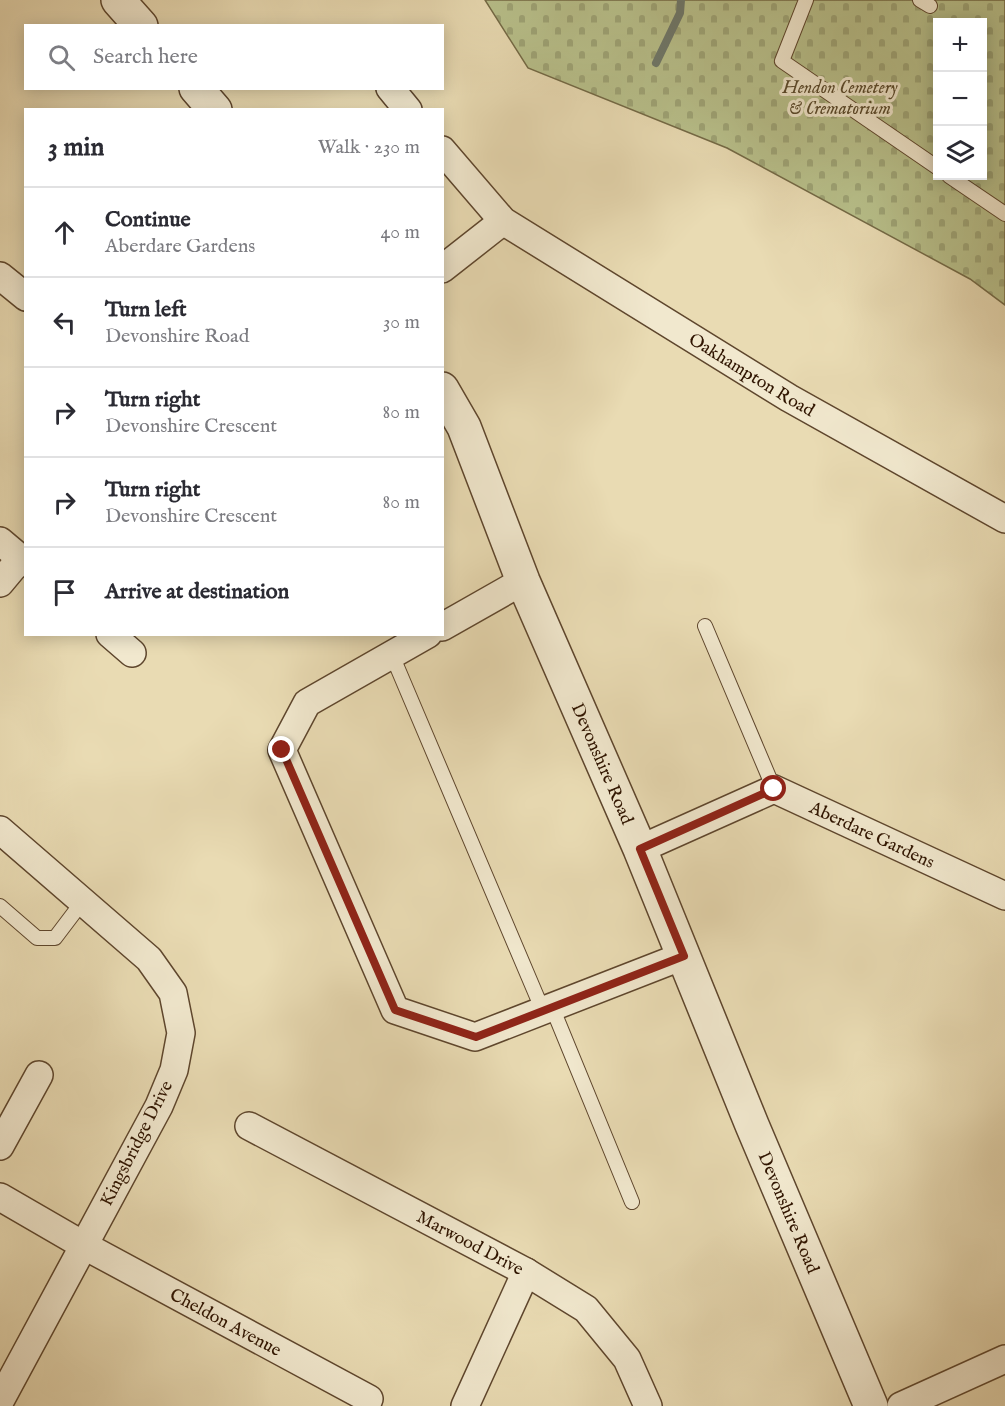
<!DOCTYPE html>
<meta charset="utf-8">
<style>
:root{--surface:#fff;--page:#f2f2f3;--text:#2b2b33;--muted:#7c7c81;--line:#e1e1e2}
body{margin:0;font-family:"IM FELL English",serif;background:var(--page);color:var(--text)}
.controls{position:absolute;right:18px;top:18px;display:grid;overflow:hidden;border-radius:0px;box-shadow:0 3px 15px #0003}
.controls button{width:54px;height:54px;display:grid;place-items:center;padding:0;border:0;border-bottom:2px solid var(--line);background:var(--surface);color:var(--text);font:30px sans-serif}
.stop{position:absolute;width:18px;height:18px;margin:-14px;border:4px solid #8f2418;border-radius:50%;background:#fff}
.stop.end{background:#8f2418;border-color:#fff;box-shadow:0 2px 6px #0008}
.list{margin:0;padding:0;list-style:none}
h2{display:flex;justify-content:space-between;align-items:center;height:78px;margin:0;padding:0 24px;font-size:26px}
h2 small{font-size:20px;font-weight:400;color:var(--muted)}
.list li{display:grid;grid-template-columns:39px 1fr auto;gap:18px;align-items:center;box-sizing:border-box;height:90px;padding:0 24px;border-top:2px solid var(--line)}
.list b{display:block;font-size:22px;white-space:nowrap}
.list p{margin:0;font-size:20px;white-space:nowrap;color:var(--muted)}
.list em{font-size:20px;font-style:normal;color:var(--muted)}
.icon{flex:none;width:33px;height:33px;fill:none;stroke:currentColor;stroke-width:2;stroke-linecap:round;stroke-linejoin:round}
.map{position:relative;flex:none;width:1005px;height:1406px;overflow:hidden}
.search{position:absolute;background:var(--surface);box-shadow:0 3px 15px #0003;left:24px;top:24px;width:420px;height:66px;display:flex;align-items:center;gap:15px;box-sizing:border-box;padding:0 21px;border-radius:0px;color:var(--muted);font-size:22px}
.panel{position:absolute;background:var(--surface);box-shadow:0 3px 15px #0003;left:24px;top:108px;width:420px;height:528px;border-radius:0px}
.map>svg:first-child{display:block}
.cemetery{fill:url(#cemetery-stones);stroke:#746a46;stroke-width:1.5;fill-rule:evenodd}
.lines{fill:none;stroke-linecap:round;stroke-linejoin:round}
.stream{stroke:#6e786b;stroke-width:8}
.service-casing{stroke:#5e462d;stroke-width:16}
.minor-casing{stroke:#5e462d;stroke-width:30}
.tertiary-casing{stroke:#5e462d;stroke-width:36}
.service{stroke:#f1e8ce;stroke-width:14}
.minor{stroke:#f1e8ce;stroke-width:27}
.tertiary{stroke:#f1e8ce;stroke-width:33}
.route{stroke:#8f2418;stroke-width:8}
.labels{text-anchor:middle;stroke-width:6;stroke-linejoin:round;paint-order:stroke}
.park-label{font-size:18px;font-style:italic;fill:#58482a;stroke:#f1e8ce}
.street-label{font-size:18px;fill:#2f1400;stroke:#f1e8ce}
</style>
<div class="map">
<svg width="1005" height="1406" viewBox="0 0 1005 1406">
<defs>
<pattern id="cemetery-stones" width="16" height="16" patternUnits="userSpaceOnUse" patternTransform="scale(1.5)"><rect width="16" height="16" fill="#b8c08b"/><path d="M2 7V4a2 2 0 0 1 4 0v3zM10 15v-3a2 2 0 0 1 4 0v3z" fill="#9ea476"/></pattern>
</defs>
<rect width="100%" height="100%" fill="#e9dbb3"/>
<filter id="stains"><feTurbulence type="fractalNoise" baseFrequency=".00333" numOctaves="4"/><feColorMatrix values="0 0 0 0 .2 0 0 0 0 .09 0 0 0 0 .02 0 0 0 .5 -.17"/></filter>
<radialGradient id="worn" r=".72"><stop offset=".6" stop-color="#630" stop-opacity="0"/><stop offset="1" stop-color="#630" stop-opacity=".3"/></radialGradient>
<path class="cemetery" d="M485 0H1005V305L970 279 727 148 528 68ZM938 22H982V176H938Z"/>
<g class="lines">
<path class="stream" d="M656 63 680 13 681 0"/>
<defs>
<path id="service" d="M806 0 782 61 938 168
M920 0 930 6
M949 176 1005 214
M705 626 774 789
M392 655 543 1011
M0 906 37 938H55L83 901
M552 1007 632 1202"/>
<g id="minor">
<path d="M390 88 408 110"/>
<path id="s1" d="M442 150 503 221 789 398 1005 519"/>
<path d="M442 269 503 221"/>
<path d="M0 276 26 297"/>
<path d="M0 541 26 563"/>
<path d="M0 583 20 559"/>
<path d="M442 627 523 581"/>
<path d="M110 634 132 653"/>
<path d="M428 634 307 703 282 750 395 1010 475 1037 683 956"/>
<path d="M0 830 149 959 173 993 181 1033 174 1070 159 1106 0 1401"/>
<path id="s2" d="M640 849 774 789 1005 896"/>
<path id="s3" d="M249 1126 526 1272 586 1309 627 1359 648 1406"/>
<path d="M0 1146 39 1075"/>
<path id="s4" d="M0 1197 83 1245 369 1399"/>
<path d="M465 1406 526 1272"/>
<path d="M901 1406 1005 1359"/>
</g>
<g id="tertiary">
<path d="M118 0 141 26"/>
<path d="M196 88 215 110"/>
<path id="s5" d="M442 389 464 427 523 581 640 849 752 1125 871 1406"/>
</g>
</defs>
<use href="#service" class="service-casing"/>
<use href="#minor" class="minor-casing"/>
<use href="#tertiary" class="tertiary-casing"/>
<use href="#service" class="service"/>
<use href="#minor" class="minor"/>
<use href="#tertiary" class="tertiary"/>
</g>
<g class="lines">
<path class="route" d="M282 750 395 1010 476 1037 684 956 640 849 774 789"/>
</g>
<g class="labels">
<g class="park-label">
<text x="840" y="93">Hendon Cemetery<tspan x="840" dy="21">&amp; Crematorium</tspan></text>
</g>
<g class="street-label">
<text dy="6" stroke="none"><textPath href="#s1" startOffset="386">Oakhampton Road</textPath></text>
<text dy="6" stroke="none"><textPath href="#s5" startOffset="408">Devonshire Road</textPath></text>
<text dy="6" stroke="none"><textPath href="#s2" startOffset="255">Aberdare Gardens</textPath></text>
<text transform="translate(136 1143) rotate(-63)" y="6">Kingsbridge Drive</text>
<text dy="6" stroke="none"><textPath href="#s5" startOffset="894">Devonshire Road</textPath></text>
<text dy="6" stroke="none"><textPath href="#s3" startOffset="250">Marwood Drive</textPath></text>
<text dy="6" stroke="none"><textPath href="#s4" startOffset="258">Cheldon Avenue</textPath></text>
</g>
</g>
<rect width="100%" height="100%" filter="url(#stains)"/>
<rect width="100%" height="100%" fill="url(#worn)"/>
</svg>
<div class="controls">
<button>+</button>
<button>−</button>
<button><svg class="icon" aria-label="layers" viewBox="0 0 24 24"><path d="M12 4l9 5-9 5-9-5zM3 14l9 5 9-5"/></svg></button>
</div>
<div class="stop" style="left:774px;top:789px"></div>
<div class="stop end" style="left:282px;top:750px"></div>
<div class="search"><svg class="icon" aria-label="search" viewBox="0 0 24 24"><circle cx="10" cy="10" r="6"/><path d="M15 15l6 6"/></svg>Search here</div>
<section class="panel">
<h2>3 min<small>Walk · 230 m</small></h2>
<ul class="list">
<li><svg class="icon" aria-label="ahead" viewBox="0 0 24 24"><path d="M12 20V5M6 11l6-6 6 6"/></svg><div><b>Continue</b><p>Aberdare Gardens</p></div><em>40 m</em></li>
<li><svg class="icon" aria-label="left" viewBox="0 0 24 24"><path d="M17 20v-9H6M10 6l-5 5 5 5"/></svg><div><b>Turn left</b><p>Devonshire Road</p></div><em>30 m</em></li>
<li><svg class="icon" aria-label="right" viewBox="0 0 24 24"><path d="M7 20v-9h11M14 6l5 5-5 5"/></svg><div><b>Turn right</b><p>Devonshire Crescent</p></div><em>80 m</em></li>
<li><svg class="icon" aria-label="right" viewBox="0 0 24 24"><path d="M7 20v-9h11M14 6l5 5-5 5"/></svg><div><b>Turn right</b><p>Devonshire Crescent</p></div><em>80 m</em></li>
<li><svg class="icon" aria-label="arrive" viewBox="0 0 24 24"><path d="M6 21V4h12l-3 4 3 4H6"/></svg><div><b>Arrive at destination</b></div></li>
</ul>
</section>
</div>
